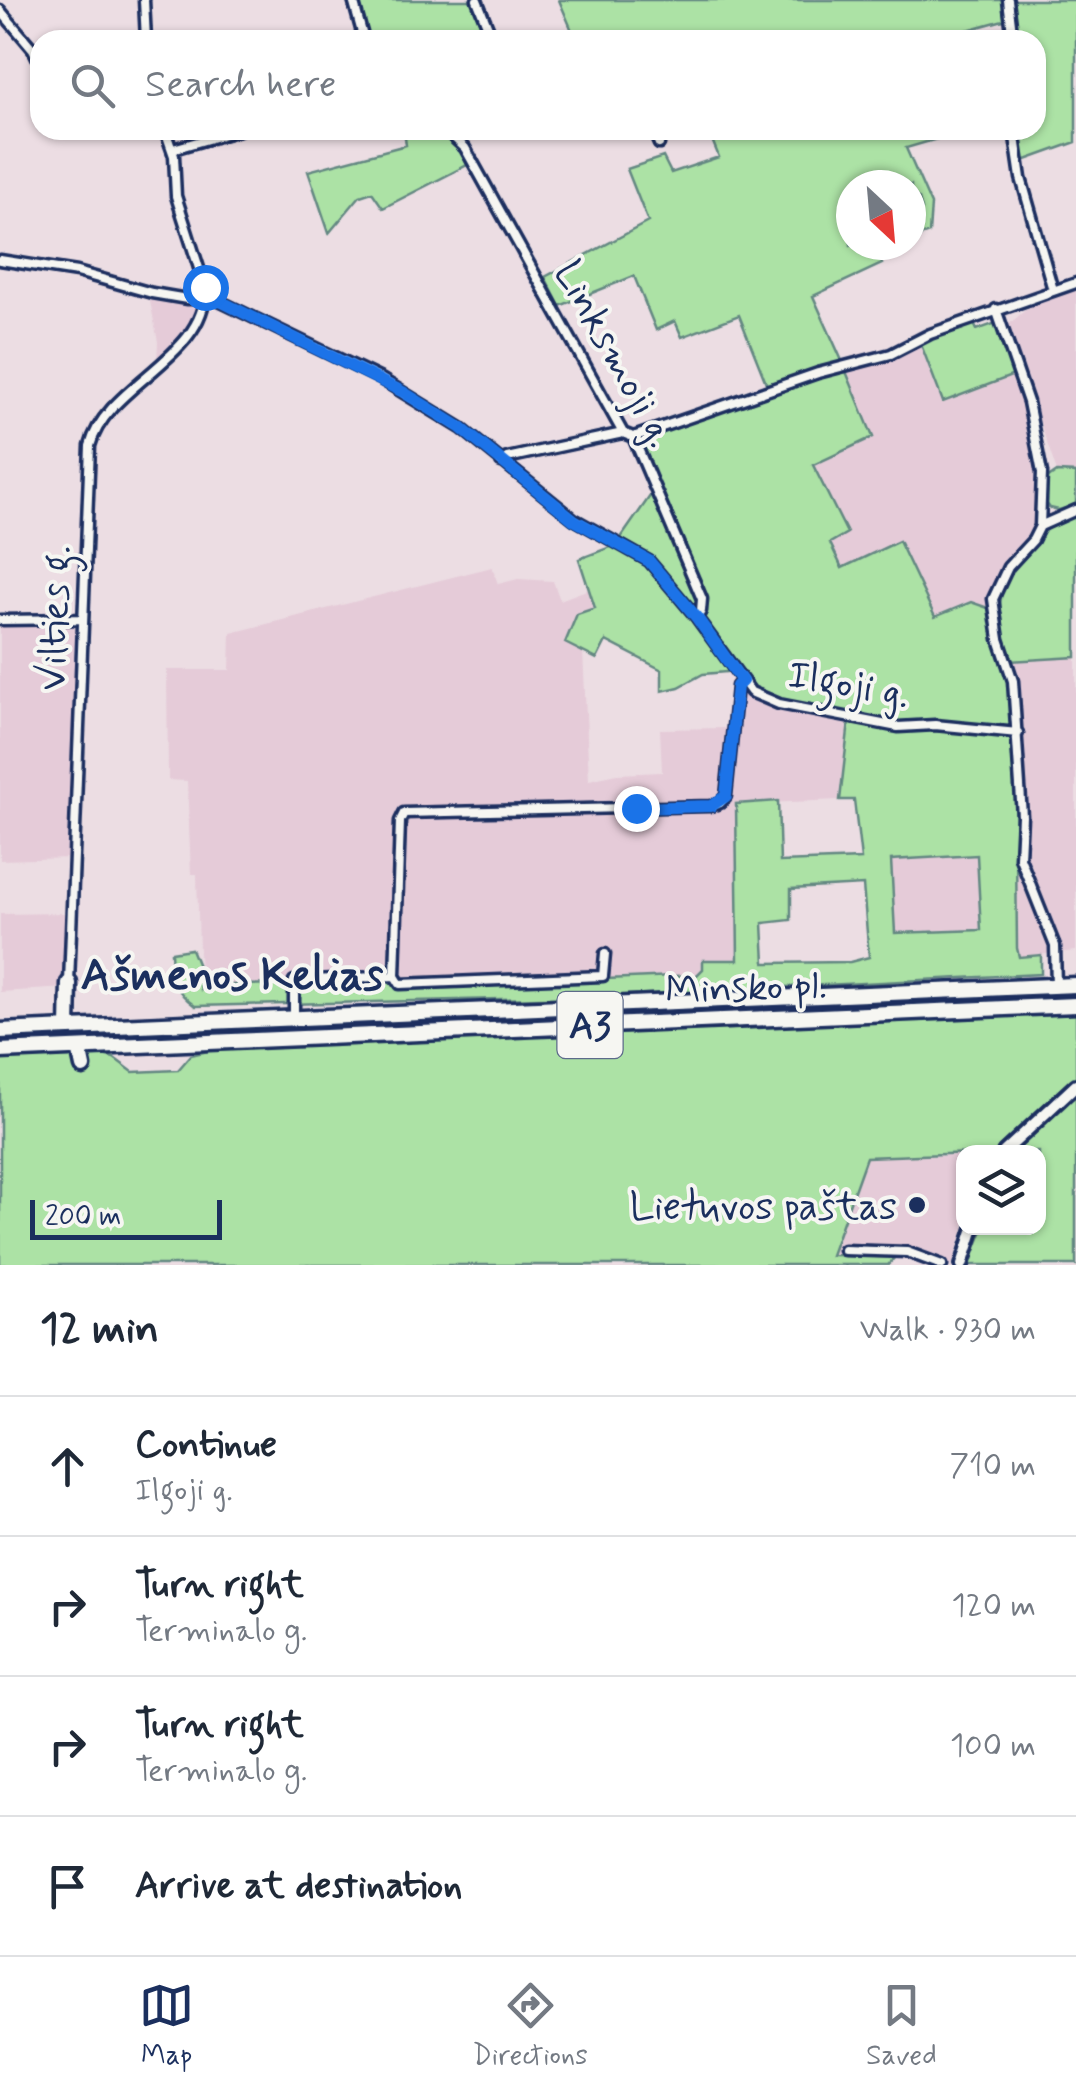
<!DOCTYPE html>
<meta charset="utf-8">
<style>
:root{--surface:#fff;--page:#f6f6f7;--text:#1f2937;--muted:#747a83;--line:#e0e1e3;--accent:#1b2f5e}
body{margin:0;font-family:Mynerve,sans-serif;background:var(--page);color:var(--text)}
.controls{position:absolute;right:30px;bottom:30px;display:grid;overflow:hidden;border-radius:20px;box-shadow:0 2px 8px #0004}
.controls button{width:90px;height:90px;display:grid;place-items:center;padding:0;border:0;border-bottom:2px solid var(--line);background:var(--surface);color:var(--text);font:50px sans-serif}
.compass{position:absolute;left:836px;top:170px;width:90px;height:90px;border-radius:50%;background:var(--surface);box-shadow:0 2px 8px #0004;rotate:154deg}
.scale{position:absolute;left:30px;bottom:25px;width:192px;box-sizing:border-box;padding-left:10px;border:5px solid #1b2f5e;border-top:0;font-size:28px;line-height:35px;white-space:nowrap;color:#1b2f5e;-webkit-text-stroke:8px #f6f6f2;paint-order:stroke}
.stop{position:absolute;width:30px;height:30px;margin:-22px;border:8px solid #1a73e8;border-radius:50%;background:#fff}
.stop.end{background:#1a73e8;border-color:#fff;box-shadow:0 2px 10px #0008}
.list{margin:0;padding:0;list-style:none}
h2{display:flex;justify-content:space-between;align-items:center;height:130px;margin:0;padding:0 40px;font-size:42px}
h2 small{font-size:32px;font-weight:400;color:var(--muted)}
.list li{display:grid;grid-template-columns:65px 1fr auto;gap:30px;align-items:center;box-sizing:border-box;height:140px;padding:0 40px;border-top:2px solid var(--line)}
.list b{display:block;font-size:38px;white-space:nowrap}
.list p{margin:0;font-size:32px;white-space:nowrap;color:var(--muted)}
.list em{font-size:32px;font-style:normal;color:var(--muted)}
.icon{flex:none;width:55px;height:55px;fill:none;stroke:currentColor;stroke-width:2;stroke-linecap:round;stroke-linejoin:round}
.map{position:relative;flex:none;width:1076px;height:1265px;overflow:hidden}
.search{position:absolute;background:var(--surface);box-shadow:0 2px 8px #0004;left:30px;right:30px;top:30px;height:110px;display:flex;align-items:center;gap:25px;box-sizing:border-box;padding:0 35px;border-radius:30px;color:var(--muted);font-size:38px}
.sheet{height:690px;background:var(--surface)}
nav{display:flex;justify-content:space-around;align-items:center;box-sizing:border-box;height:140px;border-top:2px solid var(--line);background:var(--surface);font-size:28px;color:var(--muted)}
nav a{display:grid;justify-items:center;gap:5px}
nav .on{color:var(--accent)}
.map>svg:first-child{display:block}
.built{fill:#e5cbd8}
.green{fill:#ace2a5;stroke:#648882;stroke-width:2.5;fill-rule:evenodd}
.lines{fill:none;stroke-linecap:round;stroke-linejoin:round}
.street-casing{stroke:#1b2f5e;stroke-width:15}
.secondary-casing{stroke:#1b2f5e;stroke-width:18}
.highway-casing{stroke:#1b2f5e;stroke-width:21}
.street{stroke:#f6f6f2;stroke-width:8}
.secondary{stroke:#f6f6f2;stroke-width:10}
.highway{stroke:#f6f6f2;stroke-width:14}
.route{stroke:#1a73e8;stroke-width:12}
.poi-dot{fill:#1b2f5e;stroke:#f6f6f2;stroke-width:4}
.labels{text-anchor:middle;stroke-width:8;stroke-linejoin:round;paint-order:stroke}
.shield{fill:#f6f6f2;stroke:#5d6b8a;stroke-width:2.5}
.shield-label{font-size:38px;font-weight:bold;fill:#1b2f5e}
.street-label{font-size:40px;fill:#1b2f5e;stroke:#f6f6f2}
.poi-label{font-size:40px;fill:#1b2f5e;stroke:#f6f6f2;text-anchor:end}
.quarter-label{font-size:45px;font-weight:bold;fill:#1b2f5e;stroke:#f6f6f2}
</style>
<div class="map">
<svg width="1076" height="1265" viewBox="0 0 1076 1265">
<rect width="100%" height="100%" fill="#ecdde3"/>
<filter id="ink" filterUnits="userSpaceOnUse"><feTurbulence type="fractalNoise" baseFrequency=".01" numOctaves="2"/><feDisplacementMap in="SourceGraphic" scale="20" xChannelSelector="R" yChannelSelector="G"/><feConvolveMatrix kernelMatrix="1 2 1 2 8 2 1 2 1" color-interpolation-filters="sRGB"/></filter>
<g filter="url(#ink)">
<path class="built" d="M1076 286V473L1057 472 1007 326 1037 300Z
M149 296 200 301 197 313 182 338 157 362 158 342Z
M920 342 943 401 1014 375 1024 400 1040 468 1038 522 1033 535 999 574 988 608 971 602 935 617 842 568 829 542 846 534 813 465 872 436 845 369 899 354Z
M492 567 498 584 518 579 553 581 560 600 589 589 595 608 566 642 583 651 589 780 617 774 662 772 660 729 728 728 732 674 755 698 764 702 849 722 840 800 736 804 738 960 703 969 696 975 398 988 385 980 351 983 231 985 200 990 197 874H191L187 781 168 780 167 670H230L231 633Z
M79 622 71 858 0 860V625Z
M1076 657V951L1018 957 1015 729 1002 662Z
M977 855 981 930 895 934 891 860Z
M70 913 66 988 0 992V914Z
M963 1155 964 1228 952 1265H920L896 1256H831L866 1157Z"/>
<path class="green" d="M357 0H474L489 40H367Z
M559 0H1006L1007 19 931 40H667L663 33 636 40H576Z
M1012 0H1076V142L1023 161 1018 130H1036V40H1015Z
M404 130C433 130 458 134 467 165L383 208 372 192 360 196 329 233 308 171 406 145Z
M708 130H968L906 148 931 205 929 233 911 239V214L922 209 919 199 911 192V185H851V245H895L876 252 882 264 813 296 843 363 768 388 739 315 682 337 675 321 656 330 634 276 560 306 545 277 648 222 627 169 663 157 671 173 719 157Z
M972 320 977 330 996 323 1014 375 943 402 920 342Z
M845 369 873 437 813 465 847 533 830 543 842 568 899 541 935 617 971 602 988 608 1012 693 1015 729 883 722 775 699 761 693 738 671 703 674 679 687 662 691V670L606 641 597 659 565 643 577 614 595 608 579 559 616 545 657 486 639 440Z
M1057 472 1076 473V505L1059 510 1050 508 1046 503 1047 479Z
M1076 513V657L1010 661C997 614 992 589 1026 551 1041 533 1054 522 1076 513Z
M849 722 907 730 1003 734 1012 739 1015 746 1017 948 1019 957 1041 955V974L587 997 195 1006C174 991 172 978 171 952L191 949 198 966 201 990 231 985 351 983 385 979 399 988 697 975 703 969V960H738L736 804 778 801 780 862 861 859 854 800H840ZM977 855 981 930 895 933 891 860ZM863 885 869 957 850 962 765 963 763 923 791 920V889Z
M1076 989V1000L181 1038 177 1033 178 1030Z
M1076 1012V1079L1023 1125 999 1152 866 1157 831 1255 896 1256 888 1265H0V1059L99 1054 114 1058 133 1072 178 1070 191 1055 216 1049Z
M1076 1094V1265H969L984 1228H1038V1152H1013Z"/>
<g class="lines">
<defs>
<path id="street" d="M144 0 146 40
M353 0 364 40
M477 0 493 40
M1008 0 1013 40
M0 10 33 49 40 63
M446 130 465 148 623 433 633 437 702 599 701 611 697 618
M653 130 659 144
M1014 130 1021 178 1053 290
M173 149 239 130
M0 260 77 272 152 293 187 299H215L381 379 461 428 574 519 649 561 697 618 751 692 779 704 898 727 935 725 1018 733
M996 309 1028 402 1042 473 1040 526 1033 540 1008 567 993 599 999 639 1013 681 1022 816 1020 858 1055 946 1056 986
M633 437 818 373 891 354 930 334 1076 283
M501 462 507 458 623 433
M1040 526 1076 510
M0 620 82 619
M395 976 400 984 603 976 605 954
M69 983 90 446C106 384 208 357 205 287L176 196 174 156 165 130
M294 1019V981L395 976 400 821 404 813 711 806 720 803 726 796 737 686 742 681
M844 1250 907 1252 942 1265"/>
<path id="secondary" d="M1004 1152 1076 1085
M962 1265 974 1228"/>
<path id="highway" d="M68 1028 69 983
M0 1031 1076 985
M79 1048 83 1067
M0 1051 1076 1005"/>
</defs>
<use href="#street" class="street-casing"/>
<use href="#secondary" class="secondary-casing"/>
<use href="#highway" class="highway-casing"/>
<use href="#street" class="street"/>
<use href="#secondary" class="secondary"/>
<use href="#highway" class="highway"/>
</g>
</g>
<g class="lines" filter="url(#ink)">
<path class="route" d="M205 287 206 298 222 302 403 392 461 428 574 520 649 561 697 618 742 681 737 686 726 796 711 806 636 808"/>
</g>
<circle class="poi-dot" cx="917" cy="1205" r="10"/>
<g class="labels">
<rect class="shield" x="557.5" y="992" width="65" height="66" rx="8"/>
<g class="shield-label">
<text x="590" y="1038">A3</text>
</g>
<g class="street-label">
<text transform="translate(616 353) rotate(61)" y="14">Linksmoji g.</text>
<text transform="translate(53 618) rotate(-88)" y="14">Vilties g.</text>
<text transform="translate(849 683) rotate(10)" y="14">Ilgoji g.</text>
<text transform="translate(746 986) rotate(-2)" y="14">Minsko pl.</text>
</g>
<g class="poi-label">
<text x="897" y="1219">Lietuvos paštas</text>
</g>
<g class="quarter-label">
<text x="232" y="989">Ašmenos Kelias</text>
</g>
</g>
</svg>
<div class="controls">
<button><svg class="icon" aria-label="layers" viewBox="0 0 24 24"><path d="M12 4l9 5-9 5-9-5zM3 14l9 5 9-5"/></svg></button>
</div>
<svg class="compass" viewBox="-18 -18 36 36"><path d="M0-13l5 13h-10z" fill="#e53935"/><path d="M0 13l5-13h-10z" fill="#747a83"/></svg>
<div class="scale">200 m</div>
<div class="stop" style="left:205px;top:287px"></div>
<div class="stop end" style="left:636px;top:808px"></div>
<div class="search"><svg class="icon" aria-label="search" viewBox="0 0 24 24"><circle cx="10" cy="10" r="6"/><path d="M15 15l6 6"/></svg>Search here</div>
</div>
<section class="sheet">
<h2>12 min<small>Walk · 930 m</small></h2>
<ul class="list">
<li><svg class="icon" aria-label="ahead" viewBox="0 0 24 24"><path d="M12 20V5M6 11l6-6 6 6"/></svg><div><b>Continue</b><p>Ilgoji g.</p></div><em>710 m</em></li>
<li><svg class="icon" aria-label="right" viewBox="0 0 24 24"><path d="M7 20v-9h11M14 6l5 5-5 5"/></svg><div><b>Turn right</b><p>Terminalo g.</p></div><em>120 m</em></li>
<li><svg class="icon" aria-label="right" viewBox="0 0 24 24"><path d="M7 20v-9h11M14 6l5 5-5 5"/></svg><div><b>Turn right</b><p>Terminalo g.</p></div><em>100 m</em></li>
<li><svg class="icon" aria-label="arrive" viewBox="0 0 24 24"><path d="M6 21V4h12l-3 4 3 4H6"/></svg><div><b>Arrive at destination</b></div></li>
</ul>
</section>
<nav>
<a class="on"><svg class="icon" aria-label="map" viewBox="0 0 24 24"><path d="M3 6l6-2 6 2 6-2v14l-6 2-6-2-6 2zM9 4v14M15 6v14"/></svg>Map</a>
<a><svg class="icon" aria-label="directions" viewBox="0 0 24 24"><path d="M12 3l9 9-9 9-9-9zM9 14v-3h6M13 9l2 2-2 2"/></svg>Directions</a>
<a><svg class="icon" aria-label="saved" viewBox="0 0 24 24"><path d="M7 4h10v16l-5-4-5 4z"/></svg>Saved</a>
</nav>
